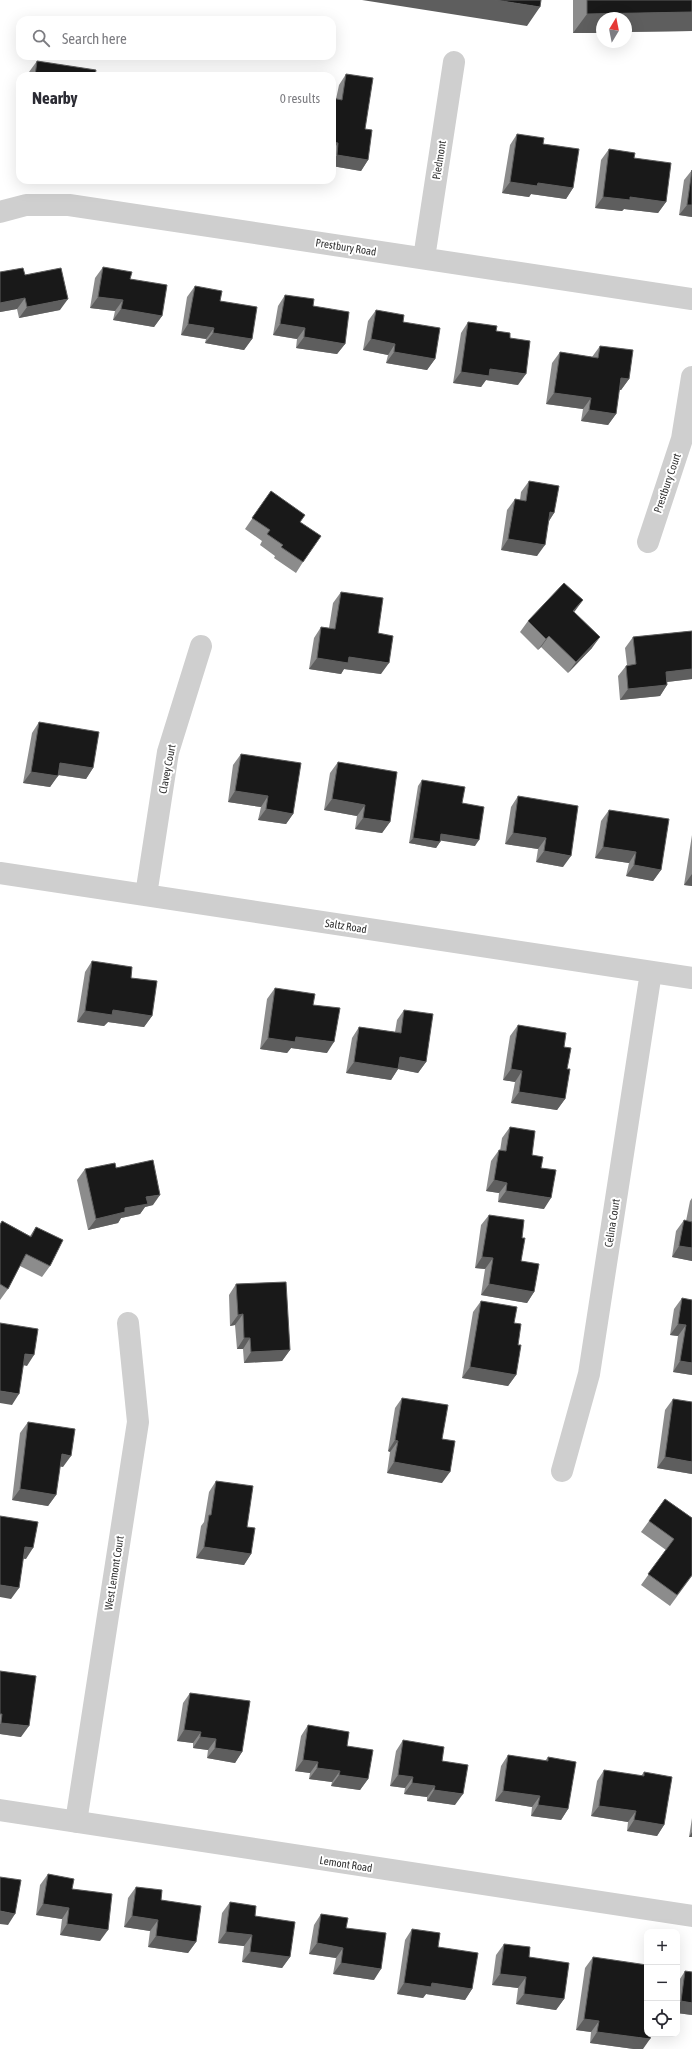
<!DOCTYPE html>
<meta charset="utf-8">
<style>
:root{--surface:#fff;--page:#f7f7f7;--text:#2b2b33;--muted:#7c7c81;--line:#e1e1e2}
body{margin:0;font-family:"Asap Condensed",sans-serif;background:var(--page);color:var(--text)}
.controls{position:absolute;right:12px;bottom:12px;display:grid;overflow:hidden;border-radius:8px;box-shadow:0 4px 16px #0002}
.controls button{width:36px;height:36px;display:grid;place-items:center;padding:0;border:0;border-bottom:1px solid var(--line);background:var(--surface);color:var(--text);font:20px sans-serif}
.compass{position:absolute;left:596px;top:12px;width:36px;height:36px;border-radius:50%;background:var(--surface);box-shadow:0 4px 16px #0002;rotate:10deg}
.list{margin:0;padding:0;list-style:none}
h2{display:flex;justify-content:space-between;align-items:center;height:52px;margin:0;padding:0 16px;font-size:17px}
h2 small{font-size:13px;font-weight:400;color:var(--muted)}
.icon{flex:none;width:22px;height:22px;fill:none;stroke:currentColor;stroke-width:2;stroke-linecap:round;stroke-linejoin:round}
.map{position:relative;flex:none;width:692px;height:2049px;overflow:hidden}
.search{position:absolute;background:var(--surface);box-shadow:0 4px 16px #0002;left:16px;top:16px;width:320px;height:44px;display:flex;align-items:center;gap:10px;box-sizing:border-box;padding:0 14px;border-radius:12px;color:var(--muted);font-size:15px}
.panel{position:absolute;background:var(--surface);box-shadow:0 4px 16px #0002;left:16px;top:72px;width:320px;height:112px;border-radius:12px}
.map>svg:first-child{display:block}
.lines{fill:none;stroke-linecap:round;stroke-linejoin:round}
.minor{stroke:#cfcfcf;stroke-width:22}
.wall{fill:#8c8c8c}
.shaded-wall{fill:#5e5e5e}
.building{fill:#191919;stroke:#5e5e5e}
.labels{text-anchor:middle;stroke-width:4;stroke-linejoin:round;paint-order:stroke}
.street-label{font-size:11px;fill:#323232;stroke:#fff}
</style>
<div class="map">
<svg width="692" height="2049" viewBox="0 0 692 2049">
<rect width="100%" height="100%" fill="#fff"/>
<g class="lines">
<path class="minor" d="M0 212 26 205H69L692 299
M424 258 454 62
M648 542 682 439 692 377
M0 873 692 978
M146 895 168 752 201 646
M562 1471 589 1374 651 972
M0 1810 692 1916
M76 1822 138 1422 128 1323"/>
</g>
<path class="wall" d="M573 0H692V31L626 32V18H602V33H573Z
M37 61 95 76H29V72Z
M346 74 365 129 368 160 361 171 332 166V98L336 99 339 85Z
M517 134 543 144 573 188 566 199 531 194 529 197 502 193 510 145Z
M609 149 634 158 666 202 658 213 624 209 622 211 595 208 601 160Z
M692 170V217L679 215 684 180Z
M103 267 130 279 162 316 154 327 113 320 115 311 90 308 95 278Z
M0 272 25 275 60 310 19 318 17 309 0 312Z
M195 286 220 301 252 339 244 350 205 343 206 339 181 335 187 297Z
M285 295 313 306 345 344 337 354 296 348 297 339 273 335 278 306Z
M376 310 435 359 427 370 386 363 388 355 363 350 368 321Z
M468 322 496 331 510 338 518 385 486 380 481 387 453 383 461 333Z
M600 346 629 379 621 390H619L616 414 608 425 581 421 583 409 546 404 552 363 560 352 592 357Z
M529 481 554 513 549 521 537 556 501 550 507 510 515 499 520 500 521 492Z
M271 491 300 522 303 562 296 573 274 558 275 556 260 545 262 541 245 529Z
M341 592 378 633 381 674 344 669 341 674 309 669 314 638 321 627 329 628 333 603Z
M574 612 592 648 568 673 541 647 538 650 520 632 528 621Z
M692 631V679L667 682V685L660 696 620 700 618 676 626 666 627 665 625 648 633 637Z
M39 722 93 768 86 779 58 775 50 787 23 783 32 733Z
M241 754 293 814 286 824 258 820 261 807 228 802 233 765Z
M338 762 390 822 382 833 355 829 357 816 324 810 330 773Z
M422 780 462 803 475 846 441 840 440 842 436 848 409 843 418 786Z
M518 796 563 867 536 862 538 849 505 844 511 807Z
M609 810 661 870 653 881 626 876 629 863 595 858 601 821Z
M692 835V886L684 885Z
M92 961 131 978 152 1016 144 1027 108 1022 104 1026 77 1022 85 972Z
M275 988 313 1005 327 1053 291 1048 287 1053 260 1049 267 999Z
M404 1010 426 1062 418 1073 398 1069 391 1080 346 1073 352 1038 359 1027 395 1032 397 1020Z
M518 1025 564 1047 567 1069 565 1099 557 1110 511 1103 515 1082 503 1080 510 1036Z
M510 1127 541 1168 544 1209 498 1202 499 1193 486 1191 491 1161 499 1150 500 1151 502 1138Z
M116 1168 153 1205 145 1207 140 1214 121 1218 118 1223 88 1230 77 1180 85 1169Z
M692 1198V1261L672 1257 676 1231 684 1220 686 1221 690 1201Z
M489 1215 522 1238 521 1261 534 1292 527 1303 481 1295 485 1269 475 1268 481 1225Z
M2 1221 30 1236 36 1227 50 1266 42 1277 20 1266 8 1289 0 1300V1224Z
M236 1284 290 1350 282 1361 244 1363 243 1349H237L235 1325 230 1326 229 1295Z
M682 1298 692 1375 673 1372 678 1336 670 1335 674 1309Z
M481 1301 518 1345 516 1375 508 1386 462 1378 473 1312Z
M402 1398 442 1439V1483L387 1473 390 1452 388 1451 395 1408Z
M673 1399 692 1474 657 1468 665 1410Z
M28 1422 63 1467 60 1466 56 1495 48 1506 12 1500 20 1433Z
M216 1481 247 1527 251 1554 244 1565 196 1558 201 1526 204 1522 209 1492Z
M665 1499 692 1518V1576L670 1606 641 1585 666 1550 641 1532Z
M0 1671 21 1737 0 1734Z
M190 1693 242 1752 235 1763 207 1758 208 1750 193 1748V1743L177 1741 183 1703Z
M308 1725 347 1746 368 1779 360 1790 331 1786 332 1782 309 1779 310 1773 295 1771 301 1736Z
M403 1740 442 1761 455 1805 427 1801V1797L404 1794 405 1788 390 1786 396 1751Z
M508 1755 545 1761 548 1757 568 1809 561 1820 531 1816 532 1807 495 1801 501 1766Z
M604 1770 641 1776 644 1772 664 1825 657 1836 627 1831 628 1822 591 1816 597 1781Z
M692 1818V1837H689Z
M48 1874 100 1941 60 1935 62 1919 36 1915 40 1885Z
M136 1887 161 1900 196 1942 188 1953 148 1947 150 1931 124 1927 128 1898Z
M230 1902 290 1957 282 1968 242 1962 244 1946 218 1943 222 1913Z
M321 1914 346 1928 374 1980 333 1974 336 1958 309 1954 314 1925Z
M412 1929 438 1947 472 1989 465 2000 426 1994 423 1998 397 1994 405 1940Z
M504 1944 529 1957 564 1999 556 2010 516 2004 518 1988 492 1985 496 1955Z
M593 1957 643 2049H634L590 2043 591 2032 576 2030 585 1968Z
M685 1971 692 2015 677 2013V1988L678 1982Z"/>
<path class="shaded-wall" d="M362 0H495L540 7 527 26Z
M692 12V31L626 32V18H602V33H573L587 14Z
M332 142 338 143 332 152Z
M337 155 368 160 361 171 332 166V162Z
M510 182 538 183 573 188 566 199 531 194 529 197 502 193Z
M603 197H630L666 202 658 213 624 209 622 211 595 208Z
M687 205H692V217L679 215Z
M98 297 123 300 115 311 90 308Z
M25 298 17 309 0 312V303Z
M68 299 60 310 19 318 27 307Z
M121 309 162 316 154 327 113 320Z
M188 324 214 328 206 339 181 335Z
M280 324 305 328 297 339 273 335Z
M213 333 252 339 244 350 205 343Z
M304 337 345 344 337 354 296 348Z
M371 339 395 344 388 355 363 350Z
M394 352 435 359 427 370 386 363Z
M490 369 526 374 518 385 486 380 481 387 453 383 461 372Z
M621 378 629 379 621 390 613 389Z
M554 393 591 398 583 409 546 404Z
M589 410 616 414 608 425 581 421Z
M550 512 554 513 547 524Z
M508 539 545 545 537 556 501 550Z
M583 600 575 611 565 622 573 611Z
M549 636 541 647 538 650 546 639Z
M600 637 592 648 568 673 576 662Z
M349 657 389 663 381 674 344 669 341 674 309 669 317 658Z
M692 669V679L658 683 666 672Z
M667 685 660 696 620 700 628 689Z
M60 763 93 768 86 779 52 774Z
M31 772 58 776 50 787 23 783Z
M235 791 268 796 261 807 228 802Z
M332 799 365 805 357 816 324 810Z
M266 809 293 814 286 824 258 820Z
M363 818 390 822 382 833 355 829Z
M513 833 546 838 538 849 505 844Z
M441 834 479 840 475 846 437 840Z
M413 838 440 842 436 848 409 843Z
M603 847 636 852 629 863 595 858Z
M544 851 571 856 563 867 536 862Z
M634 865 661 870 653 881 626 876Z
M692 874V886L684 885Z
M113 1010 152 1016 144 1027 108 1022 104 1026 77 1022 85 1011Z
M296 1037 334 1042 327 1053 291 1048 287 1053 260 1049 268 1038Z
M400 1057 426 1062 418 1073 398 1069 391 1080 346 1073 354 1062Z
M511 1069 522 1071 515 1082 503 1080Z
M519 1092 565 1099 557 1110 511 1103Z
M494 1180 507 1183 499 1193 486 1191Z
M506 1191 551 1198 544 1209 498 1202Z
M160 1195 153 1205 145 1207 140 1214 121 1218 118 1223 88 1230 96 1219 125 1208 146 1197Z
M679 1246 692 1248V1261L672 1257Z
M482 1257 493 1258 485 1269 475 1268Z
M489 1284 534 1292 527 1303 481 1295Z
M243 1314 235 1325 230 1326 238 1315Z
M678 1324 686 1325 678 1336 670 1335Z
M244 1338H250L243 1349H237Z
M290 1350 282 1361 244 1363 251 1352Z
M25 1354 34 1355 27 1366 18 1364Z
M680 1361 692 1363V1375L673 1372Z
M470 1367 516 1375 508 1386 462 1378Z
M0 1391 19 1394 12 1405 0 1403Z
M395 1440 398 1441 390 1452 388 1451Z
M62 1454 71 1456 63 1467 54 1465Z
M665 1457 692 1462V1474L657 1468Z
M394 1462 450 1472 442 1483 387 1473Z
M20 1489 56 1495 48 1506 12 1500Z
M25 1547 33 1548 26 1559 17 1558Z
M204 1547 251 1554 244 1565 196 1558Z
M0 1585 19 1588 11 1599 0 1597Z
M1 1723 29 1726 21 1737 0 1734V1724Z
M184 1730 201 1732 193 1743 177 1741Z
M200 1737 216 1739 208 1750 193 1748Z
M215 1748 242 1752 235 1763 207 1758Z
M303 1760 318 1762 310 1773 295 1771Z
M317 1768 340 1771 332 1782 309 1779Z
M339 1775 368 1779 360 1790 331 1786Z
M398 1775 413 1777 405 1788 390 1786Z
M412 1783 435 1786 427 1797 404 1794Z
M434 1790 463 1794 455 1805 427 1801Z
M503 1791 540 1796 532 1807 495 1801Z
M538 1805 568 1809 561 1820 531 1816Z
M599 1806 636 1811 628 1822 591 1816Z
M634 1820 664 1825 657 1836 627 1831Z
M692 1832V1837H689Z
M43 1904 69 1908 62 1919 36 1915Z
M0 1911 15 1914 8 1925 0 1924Z
M132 1916 158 1920 150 1931 124 1927Z
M67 1924 108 1930 100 1941 60 1935Z
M226 1932 252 1935 244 1946 218 1943Z
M156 1936 196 1942 188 1953 148 1947Z
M317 1943 343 1948 336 1958 309 1954Z
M250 1952 290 1957 282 1968 242 1962Z
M341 1963 381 1969 374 1980 333 1974Z
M500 1974 526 1977 518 1988 492 1985Z
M404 1983H432L472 1989 465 2000 426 1994 423 1998 397 1994Z
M524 1994 564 1999 556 2010 516 2004Z
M681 2001 692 2003V2015L677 2013V2007Z
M584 2019 599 2021 591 2032 576 2030Z
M597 2032 650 2039 643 2049H634L590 2043Z"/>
<path class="building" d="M495 0H541L540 7Z
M587 0H692V12L587 14Z
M37 61 96 70 95 76H35Z
M346 74 373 78 365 129 372 130 368 160 337 155 338 143 332 142V98L342 100Z
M517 134 544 138 543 144 579 149 573 188 538 183 537 186 510 182Z
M609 149 635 153 634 158 671 163 666 202 630 197V200L603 197Z
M692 170V205H687Z
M103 267 132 272 130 279 167 285 162 316 121 309 123 300 98 297Z
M23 268 25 275 61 268 68 299 27 307 25 298 0 303V272Z
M195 286 222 291 220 301 257 307 252 339 213 333 214 328 188 324Z
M285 295 314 299 313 306 349 312 345 344 304 337 305 328 280 324Z
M376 310 404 315 403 322 440 328 435 359 394 352 395 344 371 339Z
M468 322 497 326 496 331 510 333V338L530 341 526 374 490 369 489 376 461 372Z
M600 346 633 350 629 379 621 378 616 414 589 410 591 398 554 393 560 352 598 358Z
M529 481 559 486 554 513 550 512 545 545 508 539 515 499 526 501Z
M271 491 305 515 300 522 321 536 303 562 281 547 283 545 267 534 270 530 252 518Z
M564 583 583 600 573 611 600 637 576 662 549 636 546 639 528 621Z
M341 592 383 598 378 633 393 636 389 663 349 657 348 663 317 658 321 627 335 629Z
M692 631V669L666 672 667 685 628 689 626 666 636 664 633 637Z
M39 722 99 732 93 768 60 763 58 776 31 772Z
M241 754 301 763 293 814 266 809 268 796 235 791Z
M338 762 397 772 390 822 363 818 365 805 332 799Z
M422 780 465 787 462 803 484 807 479 840 441 834 440 842 413 838Z
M518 796 578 806 571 856 544 851 546 838 513 833Z
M609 810 669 819 661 870 634 865 636 852 603 847Z
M92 961 132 967 131 978 157 981 152 1016 113 1010 112 1015 85 1011Z
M275 988 315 994 313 1005 340 1008 334 1042 296 1037 295 1042 268 1038Z
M404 1010 433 1014 426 1062 400 1057 398 1069 354 1062 359 1027 401 1033Z
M518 1025 566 1033 564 1047 571 1048 567 1069H570L565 1099 519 1092 522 1071 511 1069Z
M510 1127 535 1131 532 1155 543 1157 541 1168 556 1170 551 1198 506 1191 507 1183 494 1180 499 1150 506 1151Z
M153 1160 160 1195 146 1197 148 1204 125 1208V1212L96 1219 85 1169 115 1163 116 1168Z
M489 1215 524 1220 522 1238H525L521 1261 539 1264 534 1292 489 1284 493 1258 482 1257Z
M684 1220 692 1222V1221V1248L679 1246Z
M2 1221 31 1237 36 1227 63 1240 50 1266 26 1254 8 1289 0 1284V1225Z
M286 1282 290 1350 251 1352 250 1338H244L243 1314 238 1315 236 1284Z
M682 1298 692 1300V1363L680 1361 686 1325 678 1324Z
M481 1301 517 1307 514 1323 521 1324 518 1345H521L516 1375 470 1367Z
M0 1323 38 1329 34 1355 25 1354 19 1394 0 1391Z
M402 1398 448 1405 442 1439 455 1441 450 1472 394 1462 398 1441 395 1440Z
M673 1399 692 1402V1462L665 1457Z
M28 1422 75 1429 71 1456 62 1454 56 1495 20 1489Z
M216 1481 253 1486 247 1527 255 1528 251 1554 204 1547 209 1515H211Z
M665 1499 692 1518V1575L677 1595 648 1574 674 1539 649 1521Z
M0 1516 38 1522 33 1548 25 1547 19 1588 0 1585Z
M0 1671 36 1676 29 1726 1 1723 2 1714H0Z
M190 1693 250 1701 242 1752 215 1748 216 1739 200 1737 201 1732 184 1730Z
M308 1725 349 1732 347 1746 373 1750 368 1779 339 1775 340 1771 317 1768 318 1762 303 1760Z
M403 1740 444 1747 442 1761 468 1765 463 1794 434 1790 435 1786 412 1783 413 1777 398 1775Z
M508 1755 548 1761V1757L576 1762 568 1809 538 1805 540 1796 503 1791Z
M604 1770 644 1776V1772L672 1777 664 1825 634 1820 636 1811 599 1806Z
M48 1874 74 1879 72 1889 112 1894 108 1930 67 1924 69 1908 43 1904Z
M0 1877 21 1880 15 1914 0 1911Z
M136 1887 162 1890 161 1900 201 1906 196 1942 156 1936 158 1920 132 1916Z
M230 1902 256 1906 255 1916 295 1922 290 1957 250 1952 252 1935 226 1932Z
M321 1914 348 1918 346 1928 386 1933 381 1969 341 1963 343 1948 317 1943Z
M412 1929 440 1933 438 1947 478 1953 472 1989 432 1983 431 1987 404 1983Z
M504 1944 530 1947 529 1957 569 1963 564 1999 524 1994 526 1977 500 1974Z
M593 1957 647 1965V2034H651L650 2039 597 2032 599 2021 584 2019Z
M685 1971 692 1972V2003L681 2001Z"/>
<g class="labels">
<g class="street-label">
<text transform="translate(439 160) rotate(-81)" y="4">Piedmont</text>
<text transform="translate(346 247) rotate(9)" y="4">Prestbury Road</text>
<text transform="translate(667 483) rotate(-71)" y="4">Prestbury Court</text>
<text transform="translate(167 769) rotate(-79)" y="4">Clavey Court</text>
<text transform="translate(346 926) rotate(9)" y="4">Saltz Road</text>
<text transform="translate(612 1223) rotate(-81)" y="4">Celina Court</text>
<text transform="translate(114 1573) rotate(-81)" y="4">West Lemont Court</text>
<text transform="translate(346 1864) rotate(9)" y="4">Lemont Road</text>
</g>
</g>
</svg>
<div class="controls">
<button>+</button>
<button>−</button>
<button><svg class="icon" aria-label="locate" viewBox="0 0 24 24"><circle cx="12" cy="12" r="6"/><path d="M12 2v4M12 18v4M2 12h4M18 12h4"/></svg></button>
</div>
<svg class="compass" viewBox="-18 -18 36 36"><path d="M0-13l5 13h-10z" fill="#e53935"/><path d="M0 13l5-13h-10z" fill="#7c7c81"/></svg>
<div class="search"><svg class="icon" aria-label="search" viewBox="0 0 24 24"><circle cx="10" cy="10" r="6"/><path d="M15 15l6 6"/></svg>Search here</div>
<section class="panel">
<h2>Nearby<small>0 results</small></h2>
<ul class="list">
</ul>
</section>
</div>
